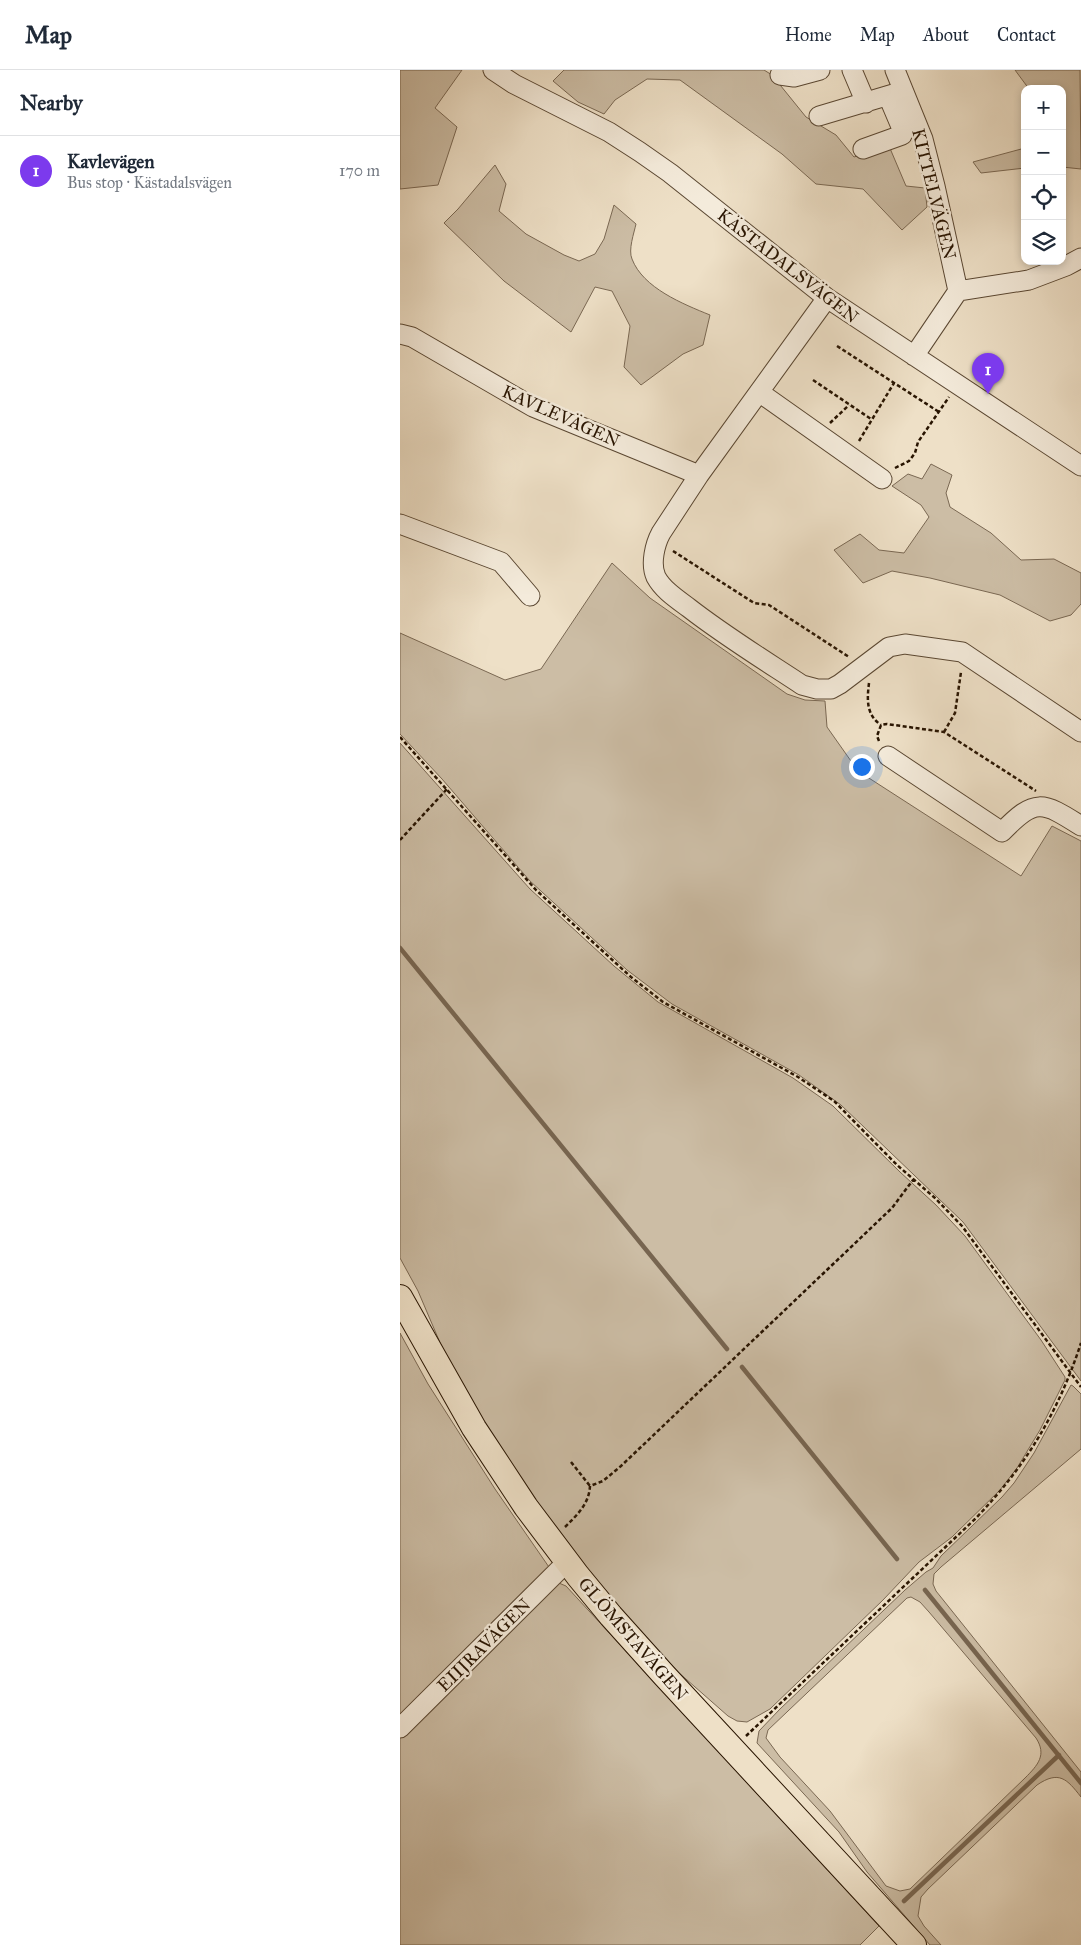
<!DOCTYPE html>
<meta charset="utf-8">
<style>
:root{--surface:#fff;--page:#f6f6f7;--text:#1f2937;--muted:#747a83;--line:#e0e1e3;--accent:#7c3aed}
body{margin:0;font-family:"IM FELL Great Primer",serif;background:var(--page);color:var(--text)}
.controls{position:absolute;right:15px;top:15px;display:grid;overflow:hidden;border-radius:10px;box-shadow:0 2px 8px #0003}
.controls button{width:45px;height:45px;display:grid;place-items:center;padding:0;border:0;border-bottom:1px solid var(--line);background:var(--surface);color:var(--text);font:25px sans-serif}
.you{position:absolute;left:461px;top:696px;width:18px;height:18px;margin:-12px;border:4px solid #fff;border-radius:50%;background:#1a73e8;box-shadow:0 0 0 8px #1a73e833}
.badge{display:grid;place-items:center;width:32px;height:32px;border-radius:50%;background:var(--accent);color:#fff;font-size:16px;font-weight:700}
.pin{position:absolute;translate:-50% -41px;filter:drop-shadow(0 1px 2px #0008)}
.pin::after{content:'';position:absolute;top:26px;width:18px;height:15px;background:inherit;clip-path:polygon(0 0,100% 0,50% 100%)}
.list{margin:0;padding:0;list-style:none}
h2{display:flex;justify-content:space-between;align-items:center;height:65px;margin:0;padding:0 20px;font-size:21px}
h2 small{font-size:16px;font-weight:400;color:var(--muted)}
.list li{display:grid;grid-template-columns:32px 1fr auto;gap:15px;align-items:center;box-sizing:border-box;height:70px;padding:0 20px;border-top:1px solid var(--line)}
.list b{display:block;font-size:19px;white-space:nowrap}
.list p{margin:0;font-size:16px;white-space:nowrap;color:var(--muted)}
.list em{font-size:16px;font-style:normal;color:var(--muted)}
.icon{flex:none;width:28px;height:28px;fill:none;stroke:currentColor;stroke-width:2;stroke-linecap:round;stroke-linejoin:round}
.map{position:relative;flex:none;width:681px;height:1875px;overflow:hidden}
header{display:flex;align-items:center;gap:30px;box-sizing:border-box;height:70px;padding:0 25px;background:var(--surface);border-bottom:1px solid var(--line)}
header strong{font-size:24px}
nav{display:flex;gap:28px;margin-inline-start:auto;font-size:18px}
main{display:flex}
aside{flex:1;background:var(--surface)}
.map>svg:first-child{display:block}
.green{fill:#ccbda5;stroke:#7a6853;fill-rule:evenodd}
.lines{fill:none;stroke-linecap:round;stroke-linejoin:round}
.stream{stroke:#776550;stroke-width:4.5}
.minor-casing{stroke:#5a4732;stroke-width:21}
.major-casing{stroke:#281401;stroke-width:26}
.path{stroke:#281401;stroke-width:2.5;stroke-dasharray:4 2.5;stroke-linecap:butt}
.minor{stroke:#f4ebdb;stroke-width:19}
.major{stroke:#eee0c7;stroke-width:24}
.labels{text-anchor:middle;stroke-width:5;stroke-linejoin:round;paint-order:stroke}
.street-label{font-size:18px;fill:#281401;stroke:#f4ebdb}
</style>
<header>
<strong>Map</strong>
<nav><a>Home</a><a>Map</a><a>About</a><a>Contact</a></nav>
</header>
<main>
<aside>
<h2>Nearby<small></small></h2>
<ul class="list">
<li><span class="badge">1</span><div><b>Kavlevägen</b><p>Bus stop · Kästadalsvägen</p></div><em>170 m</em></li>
</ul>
</aside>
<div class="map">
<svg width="681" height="1875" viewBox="0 0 681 1875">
<rect width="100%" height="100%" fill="#eee0c7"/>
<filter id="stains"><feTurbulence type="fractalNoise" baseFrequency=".004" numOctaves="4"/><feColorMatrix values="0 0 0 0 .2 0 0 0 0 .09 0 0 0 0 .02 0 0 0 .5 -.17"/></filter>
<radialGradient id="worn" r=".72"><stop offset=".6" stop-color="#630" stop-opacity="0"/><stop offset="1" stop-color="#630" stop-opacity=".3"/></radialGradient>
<path class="green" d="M0 0H62L35 38 57 57 38 115 0 119Z
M164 0H364L372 5 406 47 436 65 454 87 489 76 506 116 525 118 527 137 502 160 463 119 416 114 382 84 280 10 247 9 215 30 204 44 178 32 153 11Z
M615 0H680L681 99 662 97V19H629Z
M625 78V98L581 103 573 92Z
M95 95 106 114 99 141 126 164 164 185 179 191 195 184 204 169 214 135 236 154C234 163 228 180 232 189 243 218 283 234 310 245L303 275 283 284 241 315 224 297 230 256 212 221 195 217 171 262 104 211 44 153 58 139Z
M531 394 552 405 546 423 550 437 591 463 621 490 654 489 681 503V534L671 545 650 551 600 525 530 508 492 501 463 513 434 480 460 464 479 480 504 483 529 447 521 435 492 416 508 404 522 409Z
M212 493 250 528 387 624 405 630 425 631 427 657 458 701 621 806 652 756 681 771V1311L563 1152 441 1035 399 1005 272 934 227 900 130 811 42 709 0 664V563L105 610 141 599Z
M0 673 130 819 214 896 258 932 393 1008 433 1036 500 1102 536 1135 565 1166 641 1270 665 1307V1310L640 1360 617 1398 600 1420 552 1467 519 1492 483 1530 370 1639 347 1652 337 1651 328 1646 278 1602 218 1538 142 1442 91 1366 44 1282 18 1221 0 1188Z
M0 1263 28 1314 95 1419 151 1500 0 1651Z
M671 1315 673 1316 681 1324V1379L541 1497 534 1504 533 1514 536 1521 681 1702V1727C667 1709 659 1700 637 1715L528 1819 521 1827 518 1846 524 1856 541 1875H530L467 1802 439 1762 357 1673 359 1661 380 1639 505 1520 526 1502 533 1498 541 1486 602 1427 614 1413 634 1383ZM511 1527 520 1532 529 1542 636 1668C647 1685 638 1695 625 1708L510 1819 500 1821 486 1816 430 1741 380 1687 366 1668 368 1660 507 1528Z
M154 1511 166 1516 479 1856 460 1875H0V1664Z"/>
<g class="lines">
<path class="stream" d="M0 878 327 1279
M342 1297 497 1489
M525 1520 681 1713
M504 1831 659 1685"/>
<defs>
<path id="minor" d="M93 0 114 14 209 62 240 82 270 103 427 228 681 396
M452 0 466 33
M495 0 523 69 535 116 558 221
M380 5 394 7 420 0
M419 46 503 21
M463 79 502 65V59L488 26
M427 228 299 405 261 463C255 474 250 494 256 507 263 520 277 529 289 538 325 566 364 590 402 615L417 619H431L440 614 489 577 505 574 562 582 681 662
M0 264 12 267 133 337 299 405
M514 286 558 221 629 210 666 196 681 188
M359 322 482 409
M0 454 101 492 130 526
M488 686 602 762C635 728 642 731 681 756
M0 1658 167 1492"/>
<path id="major" d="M0 1227 74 1358 126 1437 178 1506 211 1546 264 1605 514 1875"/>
</defs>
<use href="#minor" class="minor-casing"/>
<use href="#major" class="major-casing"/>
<path class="path" d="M437 276 539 342
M413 310 471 349
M430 353 449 335
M459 371 494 313
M495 398 509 391 515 383 518 372 549 327
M273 481 354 533 369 535 449 587
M469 613C467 629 466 645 481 655
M544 662 555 643 561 602
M0 667 136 820 231 907 263 932 398 1007 434 1031 497 1095 535 1128 562 1156 681 1317
M479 671 477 666 481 655 487 654 544 662 636 721
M0 770 47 719
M171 1392 190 1416
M165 1457C177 1445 189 1434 190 1416L203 1411 221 1396 492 1138 513 1110
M346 1666 575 1449C626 1396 658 1343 681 1273"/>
<use href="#minor" class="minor"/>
<use href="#major" class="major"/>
</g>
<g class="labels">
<g class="street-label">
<text transform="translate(534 124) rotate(76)" y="6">KITTELVÄGEN</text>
<text transform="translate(388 196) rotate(38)" y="6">KÄSTADALSVÄGEN</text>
<text transform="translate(161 346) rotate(24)" y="6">KAVLEVÄGEN</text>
<text transform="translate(233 1569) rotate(49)" y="6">GLÖMSTAVÄGEN</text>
<text transform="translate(84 1575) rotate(-45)" y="6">EIIJRAVÄGEN</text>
</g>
</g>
<rect width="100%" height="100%" filter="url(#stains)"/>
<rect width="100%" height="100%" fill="url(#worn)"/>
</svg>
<div class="controls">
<button>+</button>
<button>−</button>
<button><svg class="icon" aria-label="locate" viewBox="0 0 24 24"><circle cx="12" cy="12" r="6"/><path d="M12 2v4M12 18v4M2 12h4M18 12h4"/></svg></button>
<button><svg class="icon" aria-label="layers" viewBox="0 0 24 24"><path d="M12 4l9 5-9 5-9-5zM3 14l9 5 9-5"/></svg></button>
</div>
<div class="you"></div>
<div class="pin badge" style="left:588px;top:324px">1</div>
</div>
</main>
